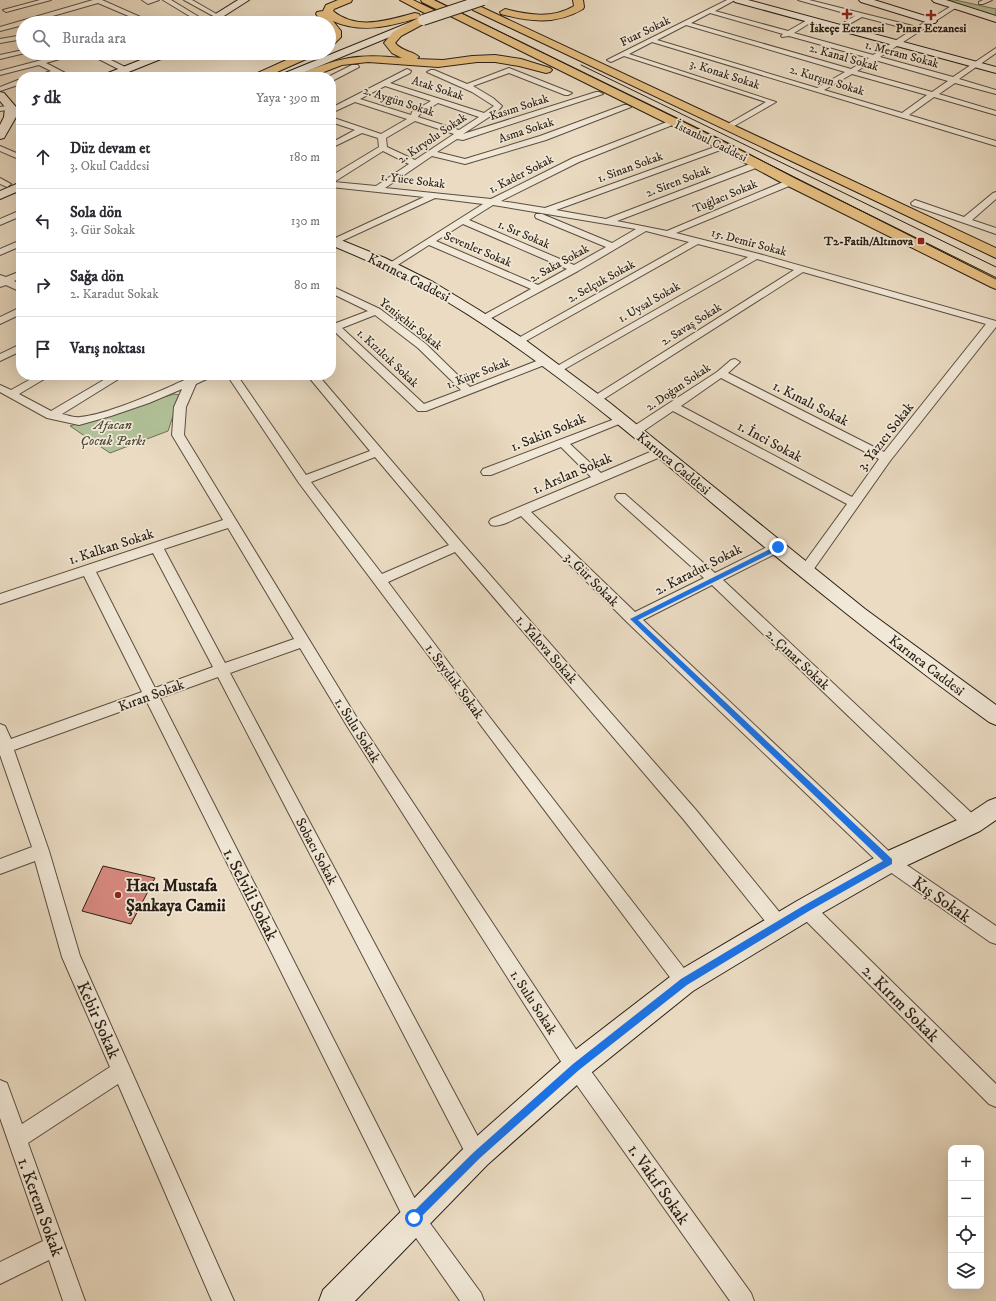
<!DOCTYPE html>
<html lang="tr">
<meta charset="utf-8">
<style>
:root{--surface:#fff;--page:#f7f7f7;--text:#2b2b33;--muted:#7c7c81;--line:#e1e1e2}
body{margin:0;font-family:"IM FELL DW Pica",serif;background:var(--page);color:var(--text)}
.controls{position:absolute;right:12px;bottom:12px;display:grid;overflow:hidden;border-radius:8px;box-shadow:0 4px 16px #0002}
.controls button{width:36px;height:36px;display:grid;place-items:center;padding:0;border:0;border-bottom:1px solid var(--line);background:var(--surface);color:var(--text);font:20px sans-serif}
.stop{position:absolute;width:12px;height:12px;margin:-9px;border:3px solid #1a73e8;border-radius:50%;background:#fff}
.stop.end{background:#1a73e8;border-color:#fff;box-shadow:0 1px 4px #0008}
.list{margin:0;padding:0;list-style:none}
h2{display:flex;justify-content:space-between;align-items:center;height:52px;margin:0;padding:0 16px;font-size:17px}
h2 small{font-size:13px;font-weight:400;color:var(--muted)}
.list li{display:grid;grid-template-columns:26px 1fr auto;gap:12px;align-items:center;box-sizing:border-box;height:64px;padding:0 16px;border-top:1px solid var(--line)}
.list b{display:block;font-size:15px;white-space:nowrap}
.list p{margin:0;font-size:13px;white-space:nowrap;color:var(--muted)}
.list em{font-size:13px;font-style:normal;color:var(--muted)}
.icon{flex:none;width:22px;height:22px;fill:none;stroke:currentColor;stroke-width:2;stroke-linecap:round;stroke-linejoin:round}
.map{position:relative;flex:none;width:996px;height:1301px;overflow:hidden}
.search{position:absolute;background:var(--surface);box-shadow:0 4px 16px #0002;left:16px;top:16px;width:320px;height:44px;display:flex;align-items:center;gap:10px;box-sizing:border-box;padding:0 14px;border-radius:22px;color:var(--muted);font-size:15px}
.panel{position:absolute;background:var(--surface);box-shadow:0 4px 16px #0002;left:16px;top:72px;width:320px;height:308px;border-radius:16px}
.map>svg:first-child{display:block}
.green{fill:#b1c198;stroke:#6d7056}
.building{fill:#d6887e;stroke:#291e13}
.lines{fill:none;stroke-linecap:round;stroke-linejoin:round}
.street-casing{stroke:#594d3f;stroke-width:2}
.secondary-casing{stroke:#291e13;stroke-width:2}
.highway-casing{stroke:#291e13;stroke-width:2}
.street{fill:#f1e8d7;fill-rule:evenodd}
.secondary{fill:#f1e8d7;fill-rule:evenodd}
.highway{fill:#e5be81;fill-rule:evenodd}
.tram{stroke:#291e13;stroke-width:1}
.secondary-bridge-casing{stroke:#291e13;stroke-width:12;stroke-linecap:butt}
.secondary-bridge{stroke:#f1e8d7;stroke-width:10}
.route{fill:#1a73e8}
.poi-dot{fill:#8f2418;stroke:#f1e8d7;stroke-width:1.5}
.labels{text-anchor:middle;stroke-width:3.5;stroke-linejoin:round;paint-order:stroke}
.far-poi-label{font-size:12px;font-weight:bold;fill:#291e13;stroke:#f1e8d7}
.far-street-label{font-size:12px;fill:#291e13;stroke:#f1e8d7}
.street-label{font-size:14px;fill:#291e13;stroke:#f1e8d7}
.park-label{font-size:14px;font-style:italic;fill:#524f3b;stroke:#f1e8d7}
.near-poi-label{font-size:17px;font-weight:bold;fill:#291e13;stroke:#f1e8d7;text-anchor:start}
.near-street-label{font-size:17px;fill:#291e13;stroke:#f1e8d7}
</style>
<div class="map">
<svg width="996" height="1301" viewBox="0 0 996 1301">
<rect width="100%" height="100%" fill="#eadbc2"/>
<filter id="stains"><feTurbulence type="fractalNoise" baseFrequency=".005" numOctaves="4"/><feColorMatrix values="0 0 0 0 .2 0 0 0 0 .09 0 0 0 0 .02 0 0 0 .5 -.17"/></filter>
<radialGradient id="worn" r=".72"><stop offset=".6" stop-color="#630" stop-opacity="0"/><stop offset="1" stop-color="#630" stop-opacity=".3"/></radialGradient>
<path class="green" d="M945 0H955L996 9V16Z
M174 394 180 395 168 431 110 453 70 426Z"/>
<path class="building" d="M103 866 155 878 131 924 82 911Z"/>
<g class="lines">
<defs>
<path id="street" d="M40 0H51L6 12 3 10Z
M93 0H102L154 23H145L98 3 28 23H23V25L0 31V27Z
M142 0H159L148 4Z
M163 0H171L209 23H201Z
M184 0H192L220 16 215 17Z
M727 0H735L715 11 788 31 809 19H813V21L794 33 873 55 912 30 862 17 842 28H838V26L855 16 798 0H809L917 27 953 5H957V7L880 57 953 77 996 48V53L959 79 996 90V94L955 83 939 94 996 111V115L934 97 909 115 996 141V146L652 42 629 54 776 102 729 129H726V125L766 102 624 56 611 62 607 60ZM710 13 783 34 781 36 782 37 789 36 869 58 851 69 691 23ZM686 25 845 72 817 88 657 40ZM875 60 948 81 932 92 857 71ZM852 74 927 95 902 113 824 90Z
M983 0H992L983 4H979V2Z
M90 17 100 23H92L89 21 73 23Z
M23 35V39L0 43V39Z
M23 50V53H25L0 59V55Z
M68 53H80L46 63 73 77H63L56 73 45 77H33L51 71 39 65 0 75V71Z
M87 53H97L131 70 127 72H124Z
M352 65H358L359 67 334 80H331V77H328Z
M509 68 572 93 568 95H565L509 73 473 86 493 98 502 106 497 112 463 134 596 92H599L603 94 463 140 457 139 437 152 465 159 540 136 624 105H627L631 107 546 140 465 164 432 156 385 188 491 199 573 158 672 120H675V124L579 162 501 201 545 208 723 144H726V148L556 210 606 219 755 162H761L762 164 761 166 617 221 667 231 788 180H794L795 182 794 184 676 233 759 254 996 321V327L890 461 811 573 806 575 801 573 799 570 847 504 673 411 639 434H631L629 431 631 428 717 372 731 360 735 359 740 362 728 373 884 452 986 324 803 272 599 402H591L589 400 591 398 794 270 757 259 556 374 552 373 551 371 552 369 748 257 698 244 517 346 513 345 512 343 513 341 689 242 646 231 578 271 484 322 479 319 480 317 531 289 429 245 393 268H387L385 266 483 204 435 198 331 246V240L424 197 331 187V176L379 147 378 138 362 133 331 148V143L355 130 331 122V117L381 134 407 119 355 102 331 113V108L407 69 411 71 410 73 390 83 484 113 494 106 472 92 427 72 431 70H434L467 84ZM385 86 431 101 412 112 411 115 360 99ZM438 103 479 117 459 130 418 117 419 115ZM415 121 454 134 415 160 387 147 386 138ZM383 151 409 164 376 186 334 182ZM493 205 636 229 612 243 542 214H536L535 216 536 218 606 247 574 265 469 220ZM463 224 567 269 538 285 436 241ZM721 378 879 459 852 497 681 406Z
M18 80H21V84L0 91V87Z
M11 105 15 107 14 109 0 111V107Z
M0 146 21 155V160L0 151Z
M0 178 11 184 7 187 0 184Z
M996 192V199L972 220 996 228V234L912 205 911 203 915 200 918 201 964 217 993 193Z
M21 210V216L0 225V219Z
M21 240V246L0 255V249Z
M21 271V278L14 281 21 285V292L6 285 0 287V275L6 277Z
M331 286 380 309 426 344 470 387 539 360 543 359 548 362 547 364 426 411H418L334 331 331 332V325L368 311 331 293ZM375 315 418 348 461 390 424 404 342 328Z
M21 307V314L0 324V317Z
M21 344V351L0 361V354Z
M38 375H51L19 394 51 411 112 375H125L62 414C67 415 74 418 80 417 104 415 143 398 167 388 185 380 192 375 212 375L211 377 196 384 186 407 184 435 357 718 583 1060 751 1293 754 1301H730L569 1074 347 726 300 648 230 673 484 1148 487 1155 484 1162 477 1165 470 1162 218 677 160 698 421 1211 481 1293 484 1301H460L407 1225 147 702 14 750 49 851 80 956 234 1301H212L118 1084 28 1143 85 1301H63L49 1260 0 1284V1262L43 1241 0 1118V1080L7 1083 22 1124 110 1067 62 957 35 861 0 874V859L32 847 0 755V724L5 726 11 739 142 692 84 576 0 604V594L223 520 172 435 174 407 182 389 149 403 111 416 79 425 47 418 0 392V385L11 390ZM228 528 294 639 225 663 164 549ZM153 553 213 667 155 688 96 572Z
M227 375H237L306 475 370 451 307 375H318L462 543 696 810 785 919 788 925 785 931 779 933 773 931 684 820 455 552 388 582 488 715 690 976 693 982 690 988 684 991 678 988 299 483ZM375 457 449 545 382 574 311 482Z
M620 417 624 418 626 420 624 422 570 444 601 473 657 449H665L667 452 665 455 531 512 635 612 704 578 617 500 615 497 617 494H625L715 573 773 544 778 543 783 544 784 547 783 550 723 580 978 819 980 824 978 829 972 831 966 829 712 585 643 620 895 857 996 926V944L990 942 883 867 628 623 521 516C512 520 500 528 491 525L489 522 491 519 591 477 561 447 491 475H483L481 472 483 469Z
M806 901 812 903 996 1084V1107L989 1104 800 915 797 909 800 903Z"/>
<path id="secondary" d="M238 0H249L213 23H201Z
M733 0H748L996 67V73L735 2Z
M859 0H874L935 19 937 21 935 23H929L861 2Z
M932 0H946L996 16V22L934 2Z
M418 19 423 22 421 24 293 77H279L280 75Z
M158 53H172L171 55 116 77H102L103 75Z
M0 92 4 93 16 107V117L4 138 0 139V125L4 117 5 107 0 101Z
M21 182V190L0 199V191Z
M331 236 385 258 433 282 479 310 524 339 610 403 865 609 996 705V725L989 722C909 664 832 603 756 540 650 451 545 357 424 288 394 272 362 258 331 245Z
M996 798V820L980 831 897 870 815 917 693 991 586 1077 487 1165 355 1301H319L323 1290 467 1145 566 1057 675 973 797 901 881 854 964 817 988 801Z"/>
<path id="highway" d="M338 0H352L351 2 334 9 333 11C357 31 388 20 415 13L419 14 420 16 419 18H427L428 20 427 22 401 36 395 43C403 52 413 51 419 57L417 59 443 60 472 56 495 55 521 59 550 68 552 70 550 72 546 73 519 66 495 62H477L438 67 368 62 342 65 311 77H295L297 75C339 58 356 53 402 58L392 53 384 43 393 32 418 18C390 26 362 34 333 21L341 31V37L333 45 329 46 331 31 329 30V23H323L316 14 317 12 323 11 326 5Z
M400 0H413L442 14 443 16 442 18H434Z
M421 0H434L727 143 796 179 996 278V289L991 287 786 185 719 149 422 2Z
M573 0H583L584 7 583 9C556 25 530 22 501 14L500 12 505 9C529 15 552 19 574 6Z
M477 5 996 248V258L473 10 472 8Z
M302 53H317L315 55 266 77H251L253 75Z"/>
</defs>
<use href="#street" class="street-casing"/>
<use href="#secondary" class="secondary-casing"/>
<use href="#highway" class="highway-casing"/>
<use href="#street" class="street"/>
<use href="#secondary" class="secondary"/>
<use href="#highway" class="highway"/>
<path class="tram" d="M435 0 729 144 996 279
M581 65 996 267"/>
<defs>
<path id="secondary-bridge" d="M423 20 483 0"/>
</defs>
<use href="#secondary-bridge" class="secondary-bridge-casing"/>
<use href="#secondary-bridge" class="secondary-bridge"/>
</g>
<path class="route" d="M778 545 780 546V549L638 620 892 859V864L809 911 687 985 579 1070 480 1158 417 1221 414 1222 411 1221 409 1218 411 1214 474 1152 573 1064 681 979 803 906 883 861 630 619Z"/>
<g class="poi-dot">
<path d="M845 8h4v4h4v4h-4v4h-4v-4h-4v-4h4z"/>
<path d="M929 9h4v4h4v4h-4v4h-4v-4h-4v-4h4z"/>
<rect x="917" y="237" width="8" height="8" rx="2"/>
<circle cx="118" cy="895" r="4"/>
</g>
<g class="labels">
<g class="far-poi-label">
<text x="847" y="32">İskeçe Eczanesi</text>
<text x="931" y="32">Pınar Eczanesi</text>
<text x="913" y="245" text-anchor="end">T2-Fatih/Altınova</text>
</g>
<g class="far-street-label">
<text transform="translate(645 31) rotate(-26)" y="4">Fuar Sokak</text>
<text transform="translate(902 54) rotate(15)" y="4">1. Meram Sokak</text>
<text transform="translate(844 57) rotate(16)" y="4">2. Kanal Sokak</text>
<text transform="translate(725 74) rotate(18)" y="4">3. Konak Sokak</text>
<text transform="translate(827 80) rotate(17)" y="4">2. Kurşun Sokak</text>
<text transform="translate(438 88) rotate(18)" y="4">Atak Sokak</text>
<text transform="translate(399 101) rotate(18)" y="4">2. Aygün Sokak</text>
<text transform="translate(519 107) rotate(-18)" y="4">Kasım Sokak</text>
<text transform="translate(526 130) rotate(-18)" y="4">Asma Sokak</text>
<text transform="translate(432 138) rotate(-34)" y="4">2. Kıryolu Sokak</text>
<text transform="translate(711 141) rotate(26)" y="4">İstanbul Caddesi</text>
<text transform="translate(630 167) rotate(-20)" y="4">1. Sinan Sokak</text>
<text transform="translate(521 174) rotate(-27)" y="4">1. Kader Sokak</text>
<text transform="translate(413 180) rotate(7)" y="4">1. Yüce Sokak</text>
<text transform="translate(678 181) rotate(-21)" y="4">2. Siren Sokak</text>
<text transform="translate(725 196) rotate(-23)" y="4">Tuğlacı Sokak</text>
<text transform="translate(524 234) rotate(23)" y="4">1. Sır Sokak</text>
<text transform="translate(749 242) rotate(15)" y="4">15. Demir Sokak</text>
<text transform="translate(478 249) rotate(23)" y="4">Sevenler Sokak</text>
<text transform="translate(559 263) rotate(-29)" y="4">2. Saka Sokak</text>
<text transform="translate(601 281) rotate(-29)" y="4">2. Selçuk Sokak</text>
<text transform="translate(649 302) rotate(-30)" y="4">1. Uysal Sokak</text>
<text transform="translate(411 324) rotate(38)" y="4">Yenişehir Sokak</text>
<text transform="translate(691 324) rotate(-32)" y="4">2. Savaş Sokak</text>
<text transform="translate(388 358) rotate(43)" y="4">1. Kızılcık Sokak</text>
<text transform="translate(478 373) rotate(-21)" y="4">1. Küpe Sokak</text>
<text transform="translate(678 387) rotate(-34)" y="4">2. Doğan Sokak</text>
</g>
<g class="street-label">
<text transform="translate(409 277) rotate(27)" y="5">Karınca Caddesi</text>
<text transform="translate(811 403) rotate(27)" y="5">1. Kınalı Sokak</text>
<text transform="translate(548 432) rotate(-22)" y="5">1. Sakin Sokak</text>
<text transform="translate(885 436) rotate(-52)" y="5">3. Yazıcı Sokak</text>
<text transform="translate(770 441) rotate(28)" y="5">1. İnci Sokak</text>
<text transform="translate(674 463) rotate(39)" y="5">Karınca Caddesi</text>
<text transform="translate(572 473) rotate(-23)" y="5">1. Arslan Sokak</text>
<text transform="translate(111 546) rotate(-18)" y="5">1. Kalkan Sokak</text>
<text transform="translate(698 569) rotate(-27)" y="5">2. Karadut Sokak</text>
<text transform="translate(592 579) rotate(45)" y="5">3. Gür Sokak</text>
<text transform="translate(547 649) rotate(49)" y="5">1. Yalova Sokak</text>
<text transform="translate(798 659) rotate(43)" y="5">2. Çınar Sokak</text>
<text transform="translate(927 665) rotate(37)" y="5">Karınca Caddesi</text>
<text transform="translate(455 681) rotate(54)" y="5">1. Sayduk Sokak</text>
<text transform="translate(151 695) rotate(-20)" y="5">Kıran Sokak</text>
<text transform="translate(358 730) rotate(58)" y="5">1. Sulu Sokak</text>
<text transform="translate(317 851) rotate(62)" y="5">Sobacı Sokak</text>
<text transform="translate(534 1002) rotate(57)" y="5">1. Sulu Sokak</text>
</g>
<g class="park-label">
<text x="113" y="429">Afacan<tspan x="113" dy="16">Çocuk Parkı</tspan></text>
</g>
<g class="near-poi-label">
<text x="126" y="891">Hacı Mustafa<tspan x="126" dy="20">Şankaya Camii</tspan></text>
</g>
<g class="near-street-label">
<text transform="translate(251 894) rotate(63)" y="6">1. Selvili Sokak</text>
<text transform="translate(942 899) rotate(35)" y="6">Kış Sokak</text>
<text transform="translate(901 1003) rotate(45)" y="6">2. Kırım Sokak</text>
<text transform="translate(99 1020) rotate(66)" y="6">Kebir Sokak</text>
<text transform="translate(659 1184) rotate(55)" y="6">1. Vakıf Sokak</text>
<text transform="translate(41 1207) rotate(70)" y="6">1. Kerem Sokak</text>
</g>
</g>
<rect width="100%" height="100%" filter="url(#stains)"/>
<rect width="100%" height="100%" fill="url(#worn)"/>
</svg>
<div class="controls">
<button>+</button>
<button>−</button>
<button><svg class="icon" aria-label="locate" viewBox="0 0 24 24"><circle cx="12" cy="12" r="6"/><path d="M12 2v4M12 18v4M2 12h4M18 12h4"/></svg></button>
<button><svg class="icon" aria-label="layers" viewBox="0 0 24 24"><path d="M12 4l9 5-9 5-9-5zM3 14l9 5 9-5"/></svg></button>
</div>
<div class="stop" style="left:414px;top:1218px"></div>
<div class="stop end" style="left:778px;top:547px"></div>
<div class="search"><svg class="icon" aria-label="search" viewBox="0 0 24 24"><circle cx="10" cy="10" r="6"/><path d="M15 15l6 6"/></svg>Burada ara</div>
<section class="panel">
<h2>5 dk<small>Yaya · 390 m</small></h2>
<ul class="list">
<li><svg class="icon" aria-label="ahead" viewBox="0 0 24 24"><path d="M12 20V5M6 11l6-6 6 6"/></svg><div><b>Düz devam et</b><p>3. Okul Caddesi</p></div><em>180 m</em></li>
<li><svg class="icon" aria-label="left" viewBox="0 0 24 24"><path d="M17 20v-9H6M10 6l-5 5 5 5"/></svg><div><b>Sola dön</b><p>3. Gür Sokak</p></div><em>130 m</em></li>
<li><svg class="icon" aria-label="right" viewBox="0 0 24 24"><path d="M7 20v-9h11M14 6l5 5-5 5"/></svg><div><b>Sağa dön</b><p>2. Karadut Sokak</p></div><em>80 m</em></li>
<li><svg class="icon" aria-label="arrive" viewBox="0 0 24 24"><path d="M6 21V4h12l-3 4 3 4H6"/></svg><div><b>Varış noktası</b></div></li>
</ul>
</section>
</div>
